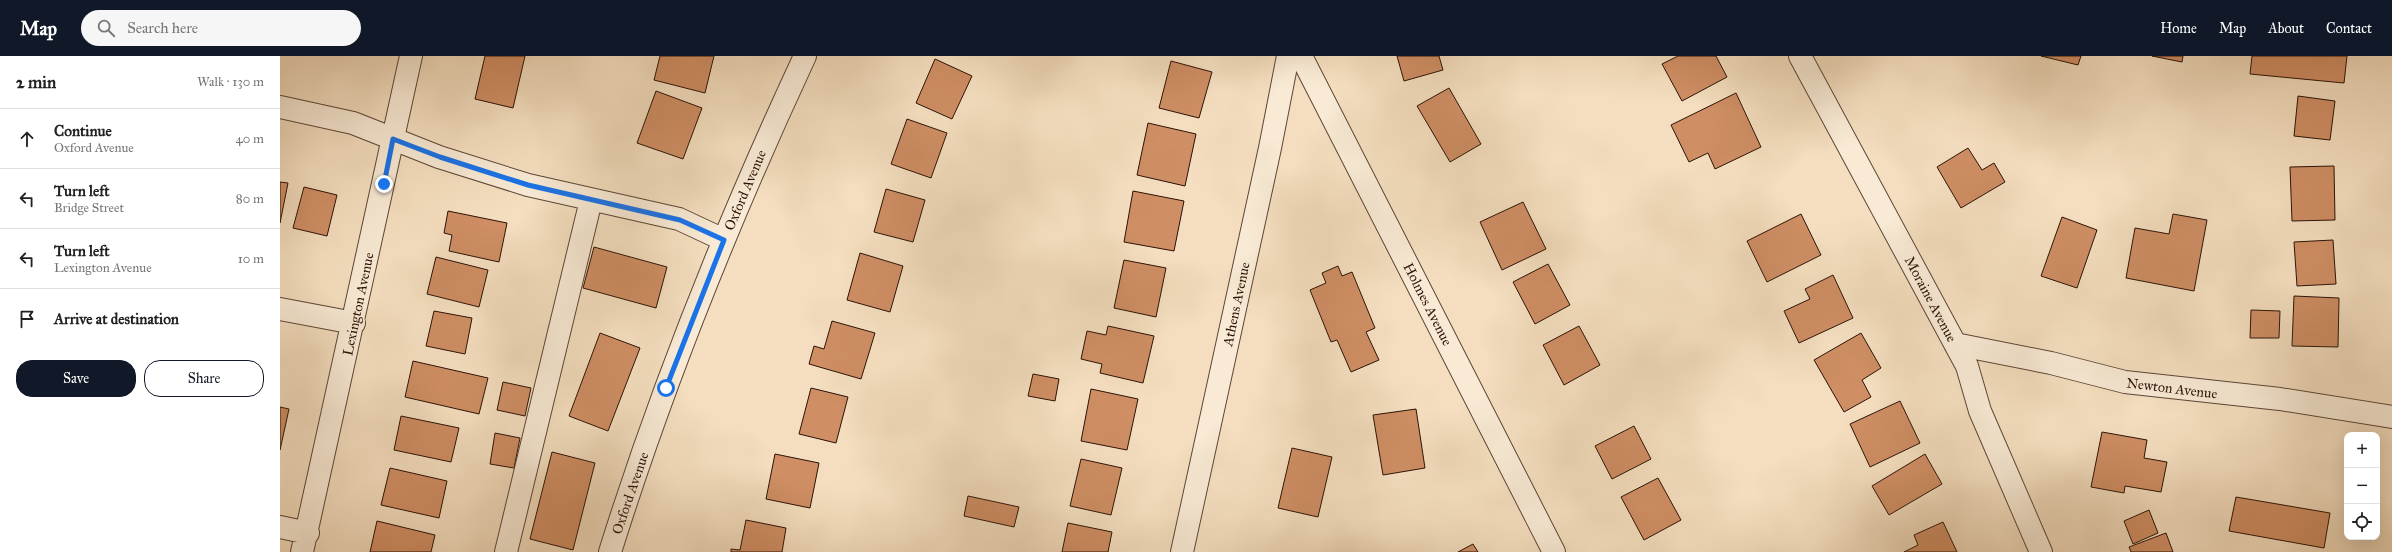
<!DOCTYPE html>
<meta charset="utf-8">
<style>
:root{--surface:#fff;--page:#f6f6f6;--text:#222;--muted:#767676;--line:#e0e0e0;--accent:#111827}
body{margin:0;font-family:"IM FELL Great Primer",serif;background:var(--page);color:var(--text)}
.controls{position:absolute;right:12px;bottom:12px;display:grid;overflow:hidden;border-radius:8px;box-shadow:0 4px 16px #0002}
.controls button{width:36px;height:36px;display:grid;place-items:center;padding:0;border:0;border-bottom:1px solid var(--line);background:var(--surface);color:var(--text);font:20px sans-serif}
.stop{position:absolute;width:12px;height:12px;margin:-9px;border:3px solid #1a73e8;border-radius:50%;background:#fff}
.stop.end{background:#1a73e8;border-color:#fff;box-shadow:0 1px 4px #0008}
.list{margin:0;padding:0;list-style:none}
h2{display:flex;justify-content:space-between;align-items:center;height:52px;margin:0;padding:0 16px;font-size:17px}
h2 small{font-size:13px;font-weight:400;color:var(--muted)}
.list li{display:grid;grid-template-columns:26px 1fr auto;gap:12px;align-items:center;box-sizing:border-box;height:60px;padding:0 16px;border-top:1px solid var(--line)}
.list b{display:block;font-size:15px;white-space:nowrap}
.list p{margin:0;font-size:13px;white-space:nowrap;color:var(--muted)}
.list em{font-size:13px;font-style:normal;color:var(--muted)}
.actions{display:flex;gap:8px;padding:12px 16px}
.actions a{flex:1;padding:9px 0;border:1px solid var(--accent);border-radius:16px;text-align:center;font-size:14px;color:var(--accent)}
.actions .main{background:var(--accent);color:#fff}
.icon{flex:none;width:22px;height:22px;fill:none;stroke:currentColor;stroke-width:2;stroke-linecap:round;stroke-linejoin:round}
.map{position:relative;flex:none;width:2112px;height:496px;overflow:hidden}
header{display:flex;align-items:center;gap:24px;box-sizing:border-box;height:56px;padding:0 20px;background:var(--accent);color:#fff}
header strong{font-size:19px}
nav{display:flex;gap:22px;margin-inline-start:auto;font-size:14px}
.search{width:280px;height:36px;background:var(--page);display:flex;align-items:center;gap:10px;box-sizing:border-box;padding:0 14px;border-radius:22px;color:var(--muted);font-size:15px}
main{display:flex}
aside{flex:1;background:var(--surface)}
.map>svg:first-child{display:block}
.building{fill:#cf8e64;stroke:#2b1207}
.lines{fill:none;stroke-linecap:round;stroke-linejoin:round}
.minor-casing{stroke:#5d4535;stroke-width:24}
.minor{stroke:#f8ead5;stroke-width:22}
.route{stroke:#1a73e8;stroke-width:5}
.labels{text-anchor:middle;stroke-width:3;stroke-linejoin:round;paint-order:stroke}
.street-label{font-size:14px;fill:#2b1207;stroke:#f8ead5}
</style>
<header>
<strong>Map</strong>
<div class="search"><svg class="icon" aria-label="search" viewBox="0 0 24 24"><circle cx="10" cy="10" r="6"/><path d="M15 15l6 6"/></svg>Search here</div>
<nav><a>Home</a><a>Map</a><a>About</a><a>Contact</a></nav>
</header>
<main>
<aside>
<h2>2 min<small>Walk · 130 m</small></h2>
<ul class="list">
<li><svg class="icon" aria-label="ahead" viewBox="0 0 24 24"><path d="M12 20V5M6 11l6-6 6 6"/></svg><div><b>Continue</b><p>Oxford Avenue</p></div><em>40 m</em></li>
<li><svg class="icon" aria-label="left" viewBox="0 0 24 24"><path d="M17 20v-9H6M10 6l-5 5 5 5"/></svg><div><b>Turn left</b><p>Bridge Street</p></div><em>80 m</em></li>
<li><svg class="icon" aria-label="left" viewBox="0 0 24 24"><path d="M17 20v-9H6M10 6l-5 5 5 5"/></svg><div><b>Turn left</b><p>Lexington Avenue</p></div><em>10 m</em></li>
<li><svg class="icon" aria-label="arrive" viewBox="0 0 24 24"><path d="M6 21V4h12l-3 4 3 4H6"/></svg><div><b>Arrive at destination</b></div></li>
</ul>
<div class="actions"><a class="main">Save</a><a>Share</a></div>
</aside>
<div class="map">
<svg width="2112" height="496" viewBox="0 0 2112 496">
<rect width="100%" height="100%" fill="#f4debf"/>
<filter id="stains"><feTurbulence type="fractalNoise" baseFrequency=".005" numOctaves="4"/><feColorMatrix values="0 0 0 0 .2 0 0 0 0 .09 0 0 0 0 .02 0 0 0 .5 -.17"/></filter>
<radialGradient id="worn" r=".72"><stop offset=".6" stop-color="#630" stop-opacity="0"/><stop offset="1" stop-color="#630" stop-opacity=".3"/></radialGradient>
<path class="building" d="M205 0H245L233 52 195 43Z
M380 0H434L425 37 374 24Z
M1117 0H1159L1163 14 1124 25Z
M1398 0H1436L1447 21 1402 45 1382 8Z
M1761 0H1801L1798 9Z
M1872 0H1903L1902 6Z
M1972 0H2067L2064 27 1970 18Z
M655 3 692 20 672 63 636 47Z
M891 5 932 16 919 62 879 52Z
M1169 32 1201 88 1170 106 1137 50Z
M376 35 422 52 403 103 357 87Z
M1456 37 1481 91 1435 113 1428 97 1409 106 1391 69Z
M2018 40 2055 45 2050 84 2014 80Z
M627 63 667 77 651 122 611 108Z
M868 67 916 78 905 130 857 119Z
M1688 92 1702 114 1714 107 1725 126 1681 152 1657 111Z
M2054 110 2055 164 2012 165 2010 111Z
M0 126 8 127 0 167Z
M24 131 57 139 47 180 13 172Z
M606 133 645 144 633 186 594 176Z
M853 135 904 145 894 195 844 186Z
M1243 146 1266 193 1222 214 1200 166Z
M168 155 227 167 219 206 169 195 172 179 164 177Z
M1521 158 1541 199 1487 226 1467 185Z
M1893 158 1927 164 1914 235 1846 222 1855 172 1889 178Z
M1782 161 1817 174 1797 232 1761 220Z
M2053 184 2056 228 2017 230 2014 186Z
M314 191 387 211 376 252 303 232Z
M580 197 623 210 610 256 567 244Z
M156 201 208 214 199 251 147 238Z
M844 204 886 212 876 261 834 252Z
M1268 208 1290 249 1255 268 1233 226Z
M1058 210 1062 220 1072 216 1095 272 1086 276 1099 304 1071 316 1057 284 1051 286 1030 234 1046 227 1042 217Z
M1553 219 1573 262 1519 287 1504 255 1530 243 1525 233Z
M2014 240 2059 242 2058 291 2012 290Z
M1971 254 2000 255 1999 282H1970Z
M154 255 192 262 185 298 146 290Z
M552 265 595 277 581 323 529 308 534 290 544 293Z
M828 270 874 280 863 327 820 317 822 308 801 303 807 275 826 279Z
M1299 270 1320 309 1284 329 1263 289Z
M320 277 360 292 328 375 289 360Z
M1581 277 1601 312 1582 324 1591 341 1564 356 1534 304Z
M133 305 208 322 199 358 125 341Z
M753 318 779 323 775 345 748 340Z
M223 326 251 332 245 360 217 354Z
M531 332 568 341 556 387 519 378Z
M811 333 858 343 847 394 801 385Z
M1620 345 1640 387 1590 411 1570 368Z
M0 351 9 353 0 394Z
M1136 353 1145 412 1103 419 1093 359Z
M121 360 179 372 171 406 114 394Z
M1354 370 1371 403 1332 423 1315 390Z
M1822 376 1867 384 1864 402 1887 406 1881 436 1845 430 1844 437 1811 431Z
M215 377 240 382 234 412 210 408Z
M1012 392 1052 401 1038 461 998 452Z
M272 396 315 407 293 494 250 483Z
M495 398 539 407 530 452 486 443Z
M1645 398 1662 428 1609 459 1592 430Z
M801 403 842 412 831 459 790 450Z
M110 412 167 425 159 462 101 449Z
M1378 422 1401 464 1364 484 1341 441Z
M688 440 739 451 734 471 684 460Z
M1956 441 2050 457 2044 492 1949 475Z
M1869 454 1878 477 1853 488 1844 465Z
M466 464 506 472 502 496H451V493L460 494Z
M97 465 155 479 151 496H90Z
M1663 466 1677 496H1624L1638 489 1634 479Z
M788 467 832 476 828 496H782Z
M1886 477 1893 496H1851L1849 491Z
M1193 488 1198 496H1178Z"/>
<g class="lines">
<defs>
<path id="minor" d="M1021 0 1274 496
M1520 0 1687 310 1700 355 1761 496
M0 51 73 67 159 101 248 129 399 163 444 184
M0 253 74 267
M1675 288 1771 307 1845 326 2000 343 2112 361
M0 471 28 477
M22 496 131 0
M226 496 311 144
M330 496C383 327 450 161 525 0
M902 496 990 92 1008 0"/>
</defs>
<use href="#minor" class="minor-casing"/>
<use href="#minor" class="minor"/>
</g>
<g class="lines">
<path class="route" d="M104 128 113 83 160 101 248 129 400 164 444 184 386 332"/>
</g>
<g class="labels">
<g class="street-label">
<text transform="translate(465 134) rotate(-67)" y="5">Oxford Avenue</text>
<text transform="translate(1651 243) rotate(62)" y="5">Moraine Avenue</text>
<text transform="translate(78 248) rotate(-78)" y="5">Lexington Avenue</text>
<text transform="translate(956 248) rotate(-78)" y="5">Athens Avenue</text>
<text transform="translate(1148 248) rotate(63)" y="5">Holmes Avenue</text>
<text transform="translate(1892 332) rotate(7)" y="5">Newton Avenue</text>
<text transform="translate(350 437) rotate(-71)" y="5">Oxford Avenue</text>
</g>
</g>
<rect width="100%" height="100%" filter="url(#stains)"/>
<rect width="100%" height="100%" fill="url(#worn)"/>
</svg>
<div class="controls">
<button>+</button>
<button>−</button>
<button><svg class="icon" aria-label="locate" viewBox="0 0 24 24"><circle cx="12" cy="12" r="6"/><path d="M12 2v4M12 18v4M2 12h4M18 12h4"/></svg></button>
</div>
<div class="stop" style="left:386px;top:332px"></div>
<div class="stop end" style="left:104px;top:128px"></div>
</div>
</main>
